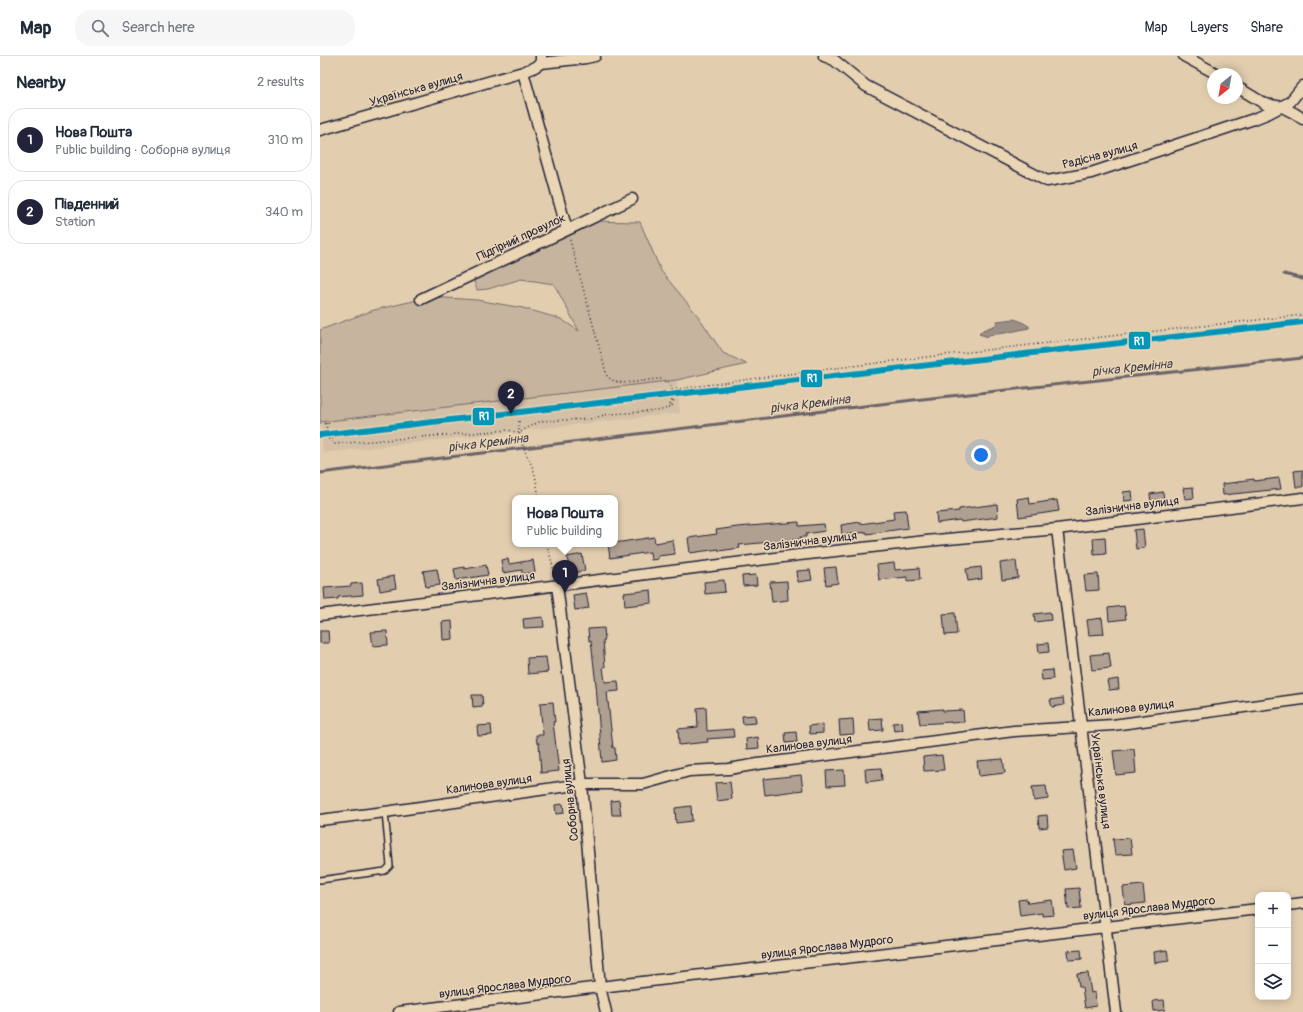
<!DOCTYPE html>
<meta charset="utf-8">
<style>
:root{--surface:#fff;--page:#f6f6f7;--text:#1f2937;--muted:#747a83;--line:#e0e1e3;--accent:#22223b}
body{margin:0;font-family:Pangolin,sans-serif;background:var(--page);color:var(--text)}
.controls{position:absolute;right:12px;bottom:12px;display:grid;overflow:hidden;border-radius:8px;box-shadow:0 2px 10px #0003}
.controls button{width:36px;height:36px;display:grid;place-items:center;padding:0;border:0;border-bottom:1px solid var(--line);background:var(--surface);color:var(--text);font:20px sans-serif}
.compass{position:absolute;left:887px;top:12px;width:36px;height:36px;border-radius:50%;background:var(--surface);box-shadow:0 2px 10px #0003;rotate:211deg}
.you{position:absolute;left:661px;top:399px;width:14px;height:14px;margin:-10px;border:3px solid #fff;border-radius:50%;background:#1a73e8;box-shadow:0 0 0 6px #1a73e833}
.badge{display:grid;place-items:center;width:26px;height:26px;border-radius:50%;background:var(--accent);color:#fff;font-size:13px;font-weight:700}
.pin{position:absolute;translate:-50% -33px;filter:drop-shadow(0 1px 2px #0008)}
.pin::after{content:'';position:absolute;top:21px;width:14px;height:12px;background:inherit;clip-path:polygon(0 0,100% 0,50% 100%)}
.popup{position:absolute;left:192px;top:439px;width:106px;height:52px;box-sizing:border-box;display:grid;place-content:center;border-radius:8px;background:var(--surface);filter:drop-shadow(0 1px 3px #0005);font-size:13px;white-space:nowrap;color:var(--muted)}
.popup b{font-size:15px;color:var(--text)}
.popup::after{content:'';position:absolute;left:50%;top:100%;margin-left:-8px;border:8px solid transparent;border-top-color:var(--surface)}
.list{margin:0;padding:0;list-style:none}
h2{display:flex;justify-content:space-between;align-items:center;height:52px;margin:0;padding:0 16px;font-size:17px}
h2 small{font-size:13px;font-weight:400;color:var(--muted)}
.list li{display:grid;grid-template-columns:26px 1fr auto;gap:12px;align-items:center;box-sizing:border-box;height:64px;margin:0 8px 8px;padding:0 8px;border:1px solid var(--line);border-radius:16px}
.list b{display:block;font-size:15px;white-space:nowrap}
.list p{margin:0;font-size:13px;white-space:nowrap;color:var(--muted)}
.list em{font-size:13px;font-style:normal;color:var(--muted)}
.icon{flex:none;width:22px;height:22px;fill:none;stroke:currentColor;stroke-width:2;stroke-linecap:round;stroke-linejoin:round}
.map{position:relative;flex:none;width:983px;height:956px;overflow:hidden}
header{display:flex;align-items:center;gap:24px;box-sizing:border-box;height:56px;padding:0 20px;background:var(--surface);border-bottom:1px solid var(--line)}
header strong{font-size:19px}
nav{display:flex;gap:22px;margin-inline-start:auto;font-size:14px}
.search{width:280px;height:36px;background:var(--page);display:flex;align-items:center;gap:10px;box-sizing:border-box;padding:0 14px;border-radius:16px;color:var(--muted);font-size:15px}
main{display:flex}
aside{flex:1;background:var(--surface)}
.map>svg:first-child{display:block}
.built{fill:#d3c0a6}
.green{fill:#c6b49e;stroke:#746b6c}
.water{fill:#9b8f85;stroke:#6b6367}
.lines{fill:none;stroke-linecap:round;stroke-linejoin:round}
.stream{stroke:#6b6367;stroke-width:3}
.building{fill:#b0a091;stroke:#22223b}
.service-casing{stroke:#22223b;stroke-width:8}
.minor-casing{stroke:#22223b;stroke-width:13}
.path{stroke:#22223b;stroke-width:1.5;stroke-dasharray:1 3;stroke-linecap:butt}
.service{stroke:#ead5b4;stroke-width:5}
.minor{stroke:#ead5b4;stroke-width:10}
.rail-1-casing{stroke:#ead5b4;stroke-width:9}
.rail-1{stroke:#0595b8;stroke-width:6}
.labels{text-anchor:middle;stroke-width:3;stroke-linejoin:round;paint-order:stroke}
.street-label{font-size:12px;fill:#22223b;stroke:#ead5b4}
.water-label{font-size:13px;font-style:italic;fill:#464351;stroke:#ead5b4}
.line-badge{stroke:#ead5b4;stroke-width:1.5}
.badge-label{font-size:11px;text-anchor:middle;font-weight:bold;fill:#fff}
</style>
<header>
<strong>Map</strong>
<div class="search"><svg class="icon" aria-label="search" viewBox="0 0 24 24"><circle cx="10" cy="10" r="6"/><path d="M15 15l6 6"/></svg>Search here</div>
<nav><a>Map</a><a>Layers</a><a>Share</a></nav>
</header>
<main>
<aside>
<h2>Nearby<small>2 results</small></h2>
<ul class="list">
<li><span class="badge">1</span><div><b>Нова Пошта</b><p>Public building · Соборна вулиця</p></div><em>310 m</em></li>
<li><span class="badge">2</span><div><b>Південний</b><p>Station</p></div><em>340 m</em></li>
</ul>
</aside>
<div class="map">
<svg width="983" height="956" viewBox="0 0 983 956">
<rect width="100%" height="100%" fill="#e2ceaf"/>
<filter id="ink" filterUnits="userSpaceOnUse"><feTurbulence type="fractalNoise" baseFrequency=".025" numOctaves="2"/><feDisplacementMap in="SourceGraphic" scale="8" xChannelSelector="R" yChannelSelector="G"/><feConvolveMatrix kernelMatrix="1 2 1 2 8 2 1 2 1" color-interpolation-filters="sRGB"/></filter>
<g filter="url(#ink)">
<path class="built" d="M357 324 360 357 3 397 0 363Z"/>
<path class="green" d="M266 165 320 166 341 215 378 260 403 297 427 308 357 324 0 366V274L54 254 111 241 157 244 203 252 241 263 259 275 234 228 201 223 168 233 157 234 153 223Z"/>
<path class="water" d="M694 263 700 265 709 270V272L685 277 669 279 668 281 659 278 663 274 676 269 677 265Z"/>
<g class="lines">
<path class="stream" d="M964 218 983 223
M0 417 593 344 983 302"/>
</g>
<path class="building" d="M983 414V431H976L974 415Z
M959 422 961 433 903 439 902 428 919 426V425L934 423V425Z
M873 431 874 442 865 443 863 432Z
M812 435 813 444 804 445 803 436Z
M843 436 844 445 831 447 830 438Z
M709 441 710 448 737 444 739 455 699 461 697 443Z
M677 448 678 461 641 466 640 464 617 467 616 457 639 455V453Z
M586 454 588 472 547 478V476L522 479 521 469 540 466V468L574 463 573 455Z
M479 466V470L504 468 505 475 486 478V481H480L481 483 419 489 420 492 399 495V493L370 497 368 482 397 478 396 474 417 471Z
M823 473 825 492 816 493 814 474Z
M334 481 335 487 353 484 355 498 338 500V503L331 504 330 496 290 502 288 488Z
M785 481 786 498 774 499 773 482Z
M262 498 265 515 250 517 247 501Z
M188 503 189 508 213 504 215 516 202 518V514L183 517 181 504Z
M696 505 698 522 682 524 680 507Z
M574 507 575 514 599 512 600 524 587 525V521L559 524 557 509Z
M166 509 168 519 136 524 134 513 144 511 145 513Z
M516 511 518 527 506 529 504 512Z
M661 511 662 523 648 525 646 513Z
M117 513 120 529 106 531 103 515Z
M490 514 492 524 478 526 477 515Z
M778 518 779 534 766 535 764 519Z
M436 519 437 529 423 530 422 520Z
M74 520 76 532 60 535 58 523Z
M404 524 405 536 385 538 384 526Z
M467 525 468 544 452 546 450 526Z
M42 527 43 539 18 541V543L5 544 4 532 31 530V528Z
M331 534 332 547 305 550 304 537Z
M266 537 269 552 255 554 253 539Z
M804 550 806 563 789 565 788 552Z
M730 556 731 564 715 566 714 558Z
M635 557 637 578 625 579 623 558Z
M223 561 224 571 204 572 203 563Z
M782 562 784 578 769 579 767 564Z
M132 565 133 583 123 584 122 566Z
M284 572 285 584H283L285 611H283L285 626 298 625 299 635 287 636 293 692H295L296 704 282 706 276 629 271 585H269L268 573Z
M0 575H8L9 587H0Z
M67 575 68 589 53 590 51 576Z
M728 587 729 596 719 597 718 588Z
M789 597 791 612 772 614 770 599Z
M226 601 228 616 208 618 207 602Z
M732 614 733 623 722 624 721 615Z
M798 623 799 633 789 634 787 625Z
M152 639H162L163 650 153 651Z
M743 642 744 649 732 651 730 644Z
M233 646 235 666H233L239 715 221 717 219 687H217L216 679H223L220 647Z
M386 651 387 675 413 673 414 681 387 683 388 686 359 689 358 673 378 671 377 652Z
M623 653V655L643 654 644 666 631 667V666L600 668 598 655Z
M435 659 436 667 423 668 422 660Z
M562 662 563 674 550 675 549 663Z
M533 663 534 678 520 679 519 664Z
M582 666 583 674 574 675 573 667Z
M503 668V677L490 678 489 670Z
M171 669 172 679 158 680 157 670Z
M476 676 477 686 466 687 465 677Z
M438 681 439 692 427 693 426 683Z
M814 693 816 717 796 719 793 695Z
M622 699 624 714 604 715 603 701Z
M683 703 685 717 659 720 657 705Z
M561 712 562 724 546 726 545 713Z
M524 714 525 729 507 730 506 715Z
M481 719 483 734 445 739 443 723Z
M410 726 412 743 397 745 395 727Z
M726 730 728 743 714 745 712 731Z
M299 744 301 759H292L291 745Z
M243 748 244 757 236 758 235 749Z
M371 750 372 765 356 767 355 752Z
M727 759 728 771 719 772 718 760Z
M810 782 812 798 795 799 793 783Z
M753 794 756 812 744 814 741 795Z
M823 829 825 847 805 849 803 831Z
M759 832 761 852 748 853 746 833Z
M707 843 708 847 732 844 734 859 722 860V857L700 860 698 844Z
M761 894 762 903 749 904 748 895Z
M847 894 849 905 835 907 834 896Z
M768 917 771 937 775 936 776 950 765 952 762 931H759L757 918Z
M844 944 845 954 834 955 833 945Z"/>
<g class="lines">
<defs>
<path id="service" d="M0 824 65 815 70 810 65 756"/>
<path id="minor" d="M504 0 514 4 546 30 727 125 733 124 771 117 934 63 949 57 970 46 983 30
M864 0 897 18
M221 7 266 2 275 0
M203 16 247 174
M917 31 945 48 962 51 974 57 983 63
M0 74 203 16 213 12 221 7V0
M101 243 247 174 312 143
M737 473 796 956
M237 529 262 728 280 931 286 956
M0 559 479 499 606 485 737 473 983 442
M0 764 65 756 262 728H323L369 715 409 713 438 708 694 675 793 669 983 643
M968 849 983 847
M79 956 280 931 938 853"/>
</defs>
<use href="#service" class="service-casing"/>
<use href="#minor" class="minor-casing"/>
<path class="path" d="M250 184 287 320C299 333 324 323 340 323 344 323 348 326 351 328
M352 334C562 304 773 282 983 259
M350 349 352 344
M199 365C198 383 204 393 211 408 216 418 217 431 219 442
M6 367 8 382 14 388 188 374 199 377 209 371 221 365 269 363 289 358 338 355 352 351 354 343 351 328
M0 368 11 367
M8 382H13
M227 488 235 519"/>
<use href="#service" class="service"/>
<use href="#minor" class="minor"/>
<defs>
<path id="rail-1" d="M0 379 983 266"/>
</defs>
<use href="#rail-1" class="rail-1-casing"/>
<use href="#rail-1" class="rail-1"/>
</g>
</g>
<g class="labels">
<g class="street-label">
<text transform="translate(96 33) rotate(-16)" y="4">Українська вулиця</text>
<text transform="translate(780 99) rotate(-15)" y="4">Радісна вулиця</text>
<text transform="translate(201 181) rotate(-25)" y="4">Підгірний провулок</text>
<text transform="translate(812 450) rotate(-7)" y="4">Залізнична вулиця</text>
<text transform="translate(490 485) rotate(-7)" y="4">Залізнична вулиця</text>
<text transform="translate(168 525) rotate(-7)" y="4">Залізнична вулиця</text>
<text transform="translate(811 652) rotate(-6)" y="4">Калинова вулиця</text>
<text transform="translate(489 688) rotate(-7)" y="4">Калинова вулиця</text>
<text transform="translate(781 725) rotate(83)" y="4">Українська вулиця</text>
<text transform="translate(169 728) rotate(-8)" y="4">Калинова вулиця</text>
<text transform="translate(250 744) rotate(-96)" y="4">Соборна вулиця</text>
<text transform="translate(829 852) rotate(-7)" y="4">вулиця Ярослава Мудрого</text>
<text transform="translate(507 891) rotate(-7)" y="4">вулиця Ярослава Мудрого</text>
<text transform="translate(185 930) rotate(-7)" y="4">вулиця Ярослава Мудрого</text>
</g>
<g class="water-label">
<text transform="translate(812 311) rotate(-6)" y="5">річка Кремінна</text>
<text transform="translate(490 347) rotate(-7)" y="5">річка Кремінна</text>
<text transform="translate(168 386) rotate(-7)" y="5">річка Кремінна</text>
</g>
</g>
<g class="line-badge">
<rect x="808" y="275" width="23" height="19" rx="4" fill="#0595b8"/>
<rect x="480" y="313" width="23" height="19" rx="4" fill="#0595b8"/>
<rect x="152" y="351" width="23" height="19" rx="4" fill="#0595b8"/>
</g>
<g class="badge-label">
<text x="819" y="289">R1</text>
<text x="492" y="326">R1</text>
<text x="164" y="364">R1</text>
</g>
</svg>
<div class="controls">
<button>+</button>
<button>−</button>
<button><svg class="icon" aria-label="layers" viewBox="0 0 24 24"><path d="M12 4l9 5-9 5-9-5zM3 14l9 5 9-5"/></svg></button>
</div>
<svg class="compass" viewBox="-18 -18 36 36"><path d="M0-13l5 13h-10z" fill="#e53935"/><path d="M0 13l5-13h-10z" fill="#747a83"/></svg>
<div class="you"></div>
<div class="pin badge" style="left:245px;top:537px">1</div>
<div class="popup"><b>Нова Пошта</b>Public building</div>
<div class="pin badge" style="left:191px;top:358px">2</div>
</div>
</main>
